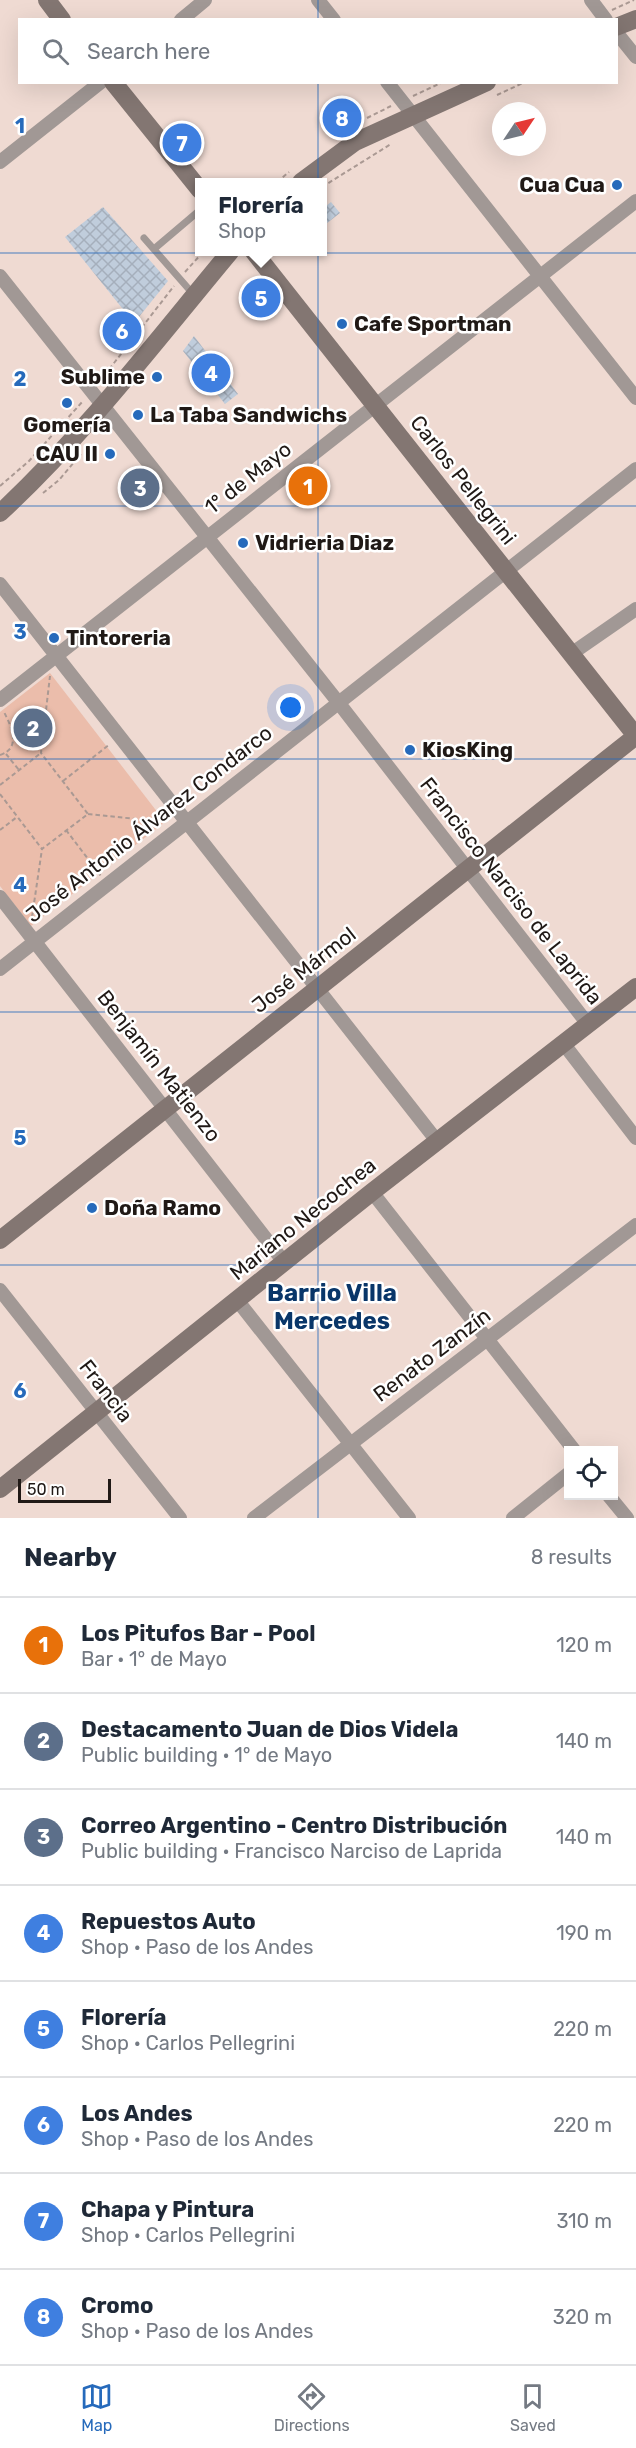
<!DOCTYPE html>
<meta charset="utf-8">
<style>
:root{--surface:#fff;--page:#f6f6f7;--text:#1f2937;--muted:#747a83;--line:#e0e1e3;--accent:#266abb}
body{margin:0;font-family:Rubik,sans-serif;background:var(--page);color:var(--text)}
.controls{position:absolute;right:18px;bottom:18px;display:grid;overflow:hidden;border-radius:0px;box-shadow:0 6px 24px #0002}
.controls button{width:54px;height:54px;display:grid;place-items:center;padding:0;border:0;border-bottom:2px solid var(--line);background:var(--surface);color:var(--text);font:30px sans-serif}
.compass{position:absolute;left:492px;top:102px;width:54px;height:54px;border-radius:50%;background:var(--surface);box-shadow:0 6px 24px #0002;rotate:55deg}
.scale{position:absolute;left:18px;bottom:15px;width:93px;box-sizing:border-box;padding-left:6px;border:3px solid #201916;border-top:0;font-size:16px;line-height:21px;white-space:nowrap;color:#201916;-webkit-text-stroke:4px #fff;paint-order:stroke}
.you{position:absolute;left:291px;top:708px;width:21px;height:21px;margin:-15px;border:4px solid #fff;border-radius:50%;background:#1a73e8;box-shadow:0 0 0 9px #1a73e833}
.badge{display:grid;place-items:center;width:39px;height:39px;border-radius:50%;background:var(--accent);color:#fff;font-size:20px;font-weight:700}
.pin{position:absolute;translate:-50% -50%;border:3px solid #fff;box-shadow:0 2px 6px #0006}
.popup{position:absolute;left:195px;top:178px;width:132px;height:78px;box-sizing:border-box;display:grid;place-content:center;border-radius:0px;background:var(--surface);filter:drop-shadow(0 2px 4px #0005);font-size:20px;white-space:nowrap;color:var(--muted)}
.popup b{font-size:22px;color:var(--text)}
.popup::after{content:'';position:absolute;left:50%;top:100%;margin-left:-12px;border:12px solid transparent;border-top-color:var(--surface)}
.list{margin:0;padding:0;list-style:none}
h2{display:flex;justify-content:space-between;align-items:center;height:78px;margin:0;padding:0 24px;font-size:26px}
h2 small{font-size:20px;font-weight:400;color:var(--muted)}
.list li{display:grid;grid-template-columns:39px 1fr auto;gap:18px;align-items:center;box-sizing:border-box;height:96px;padding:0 24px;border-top:2px solid var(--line)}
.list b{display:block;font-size:22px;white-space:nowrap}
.list p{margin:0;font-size:20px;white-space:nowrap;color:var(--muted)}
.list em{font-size:20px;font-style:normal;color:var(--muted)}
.icon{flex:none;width:33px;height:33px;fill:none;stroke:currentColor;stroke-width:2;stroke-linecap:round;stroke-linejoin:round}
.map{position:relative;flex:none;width:636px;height:1518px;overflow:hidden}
.search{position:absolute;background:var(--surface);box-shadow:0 6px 24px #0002;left:18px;right:18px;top:18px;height:66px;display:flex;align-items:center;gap:15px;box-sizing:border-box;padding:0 21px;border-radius:0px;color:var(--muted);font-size:22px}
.sheet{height:846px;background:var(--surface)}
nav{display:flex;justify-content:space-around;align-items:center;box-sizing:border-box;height:84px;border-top:2px solid var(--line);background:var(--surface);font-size:16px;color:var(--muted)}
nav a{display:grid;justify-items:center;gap:3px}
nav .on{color:var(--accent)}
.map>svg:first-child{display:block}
.green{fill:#ebbdab}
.building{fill:url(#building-cross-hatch)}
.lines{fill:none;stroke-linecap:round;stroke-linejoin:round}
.path{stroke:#aa9993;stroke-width:2;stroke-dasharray:4.5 3;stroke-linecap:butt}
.lane{stroke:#a19895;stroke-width:7}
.street{stroke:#a19895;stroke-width:14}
.secondary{stroke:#837672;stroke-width:18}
.grid{fill:none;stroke:#266abb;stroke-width:1.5;stroke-opacity:0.55}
.poi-dot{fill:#266abb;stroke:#fff;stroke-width:2}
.labels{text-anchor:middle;stroke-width:5;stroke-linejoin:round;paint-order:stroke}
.poi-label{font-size:21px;font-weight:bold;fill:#201916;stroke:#fff;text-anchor:start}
.street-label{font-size:21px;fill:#201916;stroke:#fff}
.quarter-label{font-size:24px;font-weight:bold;fill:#093669;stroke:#fff}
.grid-label{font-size:20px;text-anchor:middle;font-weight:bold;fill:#266abb;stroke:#fff;stroke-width:5;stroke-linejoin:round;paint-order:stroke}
</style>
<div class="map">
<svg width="636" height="1518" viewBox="0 0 636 1518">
<defs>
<pattern id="building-cross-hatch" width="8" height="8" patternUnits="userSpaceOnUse" patternTransform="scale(1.5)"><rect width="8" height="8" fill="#c0cddc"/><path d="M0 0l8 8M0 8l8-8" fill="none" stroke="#a5afbc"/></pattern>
</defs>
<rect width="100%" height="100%" fill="#efdad2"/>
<path class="green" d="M50 673 165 822 31 926 0 886V712Z"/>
<path class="building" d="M331 202 340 213 322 227V209Z
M103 207 168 281 134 323 65 237Z
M194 336 238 394 225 404 183 351Z
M34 718 43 730 33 738 24 727Z"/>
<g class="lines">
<path class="path" d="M612 10 634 0
M497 95 525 82
M413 96 443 82
M367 118 391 106
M277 182 289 172
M322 187 391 144
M185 272 203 252
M100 381 174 286
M0 486 29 461 83 401
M43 493 59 480 81 454
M6 754 19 770
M0 755C22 748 11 726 4 712
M63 781 110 744
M0 785 41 753
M0 794 42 849 88 814 41 753 50 676
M88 814 165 822
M0 830 17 817
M66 830 101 876
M32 917 42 849"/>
<path class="lane" d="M144 238 194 295
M154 249 200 210"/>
<path class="street" d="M318 0 334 20
M591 0 606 20
M181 20 205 0
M616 32 636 57
M387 82 636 398
M0 162 101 82
M0 276 338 702 587 1023
M0 584 437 1141
M571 654 636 609
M0 700 636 201
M0 897 284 1262
M0 969 636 469
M563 1043 636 1138
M372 1192 574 1450
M0 1290 180 1518
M237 1300 409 1518
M609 1496 627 1518
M254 1518 636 1225
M513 1518 568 1474"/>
<path class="secondary" d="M47 0 62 20
M616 27 636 19
M113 82 200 190
M301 182 355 142 487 82
M254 252 636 736
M0 513C86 433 155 342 230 252
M0 1240 636 736
M0 1489 372 1192 636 987"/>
</g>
<path class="grid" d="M318 0V20M318 82V1518M0 253H636M0 506H636M0 759H636M0 1012H636M0 1265H636"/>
<g class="poi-dot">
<circle cx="617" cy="185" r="6"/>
<circle cx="342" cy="324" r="6"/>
<circle cx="157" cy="377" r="6"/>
<circle cx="67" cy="403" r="6"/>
<circle cx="138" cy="415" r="6"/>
<circle cx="110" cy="454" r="6"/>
<circle cx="243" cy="543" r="6"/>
<circle cx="54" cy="638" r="6"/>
<circle cx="410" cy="750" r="6"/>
<circle cx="92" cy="1208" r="6"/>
</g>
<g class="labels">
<g class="poi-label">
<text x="605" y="192" text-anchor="end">Cua Cua</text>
<text x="354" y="331">Cafe Sportman</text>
<text x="145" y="384" text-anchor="end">Sublime</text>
<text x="150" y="422">La Taba Sandwichs</text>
<text x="67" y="432" text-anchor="middle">Gomería</text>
<text x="98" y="461" text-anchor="end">CAU II</text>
<text x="255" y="550">Vidrieria Diaz</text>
<text x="66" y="645">Tintoreria</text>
<text x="422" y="757">KiosKing</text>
<text x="104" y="1215">Doña Ramo</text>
</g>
<g class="street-label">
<text transform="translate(248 478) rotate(-38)" y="7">1° de Mayo</text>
<text transform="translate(463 480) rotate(52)" y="7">Carlos Pellegrini</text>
<text transform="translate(149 824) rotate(-38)" y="7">José Antonio Álvarez Condarco</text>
<text transform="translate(511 891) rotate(52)" y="7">Francisco Narciso de Laprida</text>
<text transform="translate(304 970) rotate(-38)" y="7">José Mármol</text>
<text transform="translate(159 1066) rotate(52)" y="7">Benjamín Matienzo</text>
<text transform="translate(303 1219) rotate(-39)" y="7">Mariano Necochea</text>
<text transform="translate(432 1355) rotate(-37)" y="7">Renato Zanzín</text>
<text transform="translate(106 1391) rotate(52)" y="7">Francia</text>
</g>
<g class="quarter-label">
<text x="332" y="1301">Barrio Villa<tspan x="332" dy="28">Mercedes</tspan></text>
</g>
</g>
<g class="grid-label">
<text x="20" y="133">1</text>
<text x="20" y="386">2</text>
<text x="20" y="639">3</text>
<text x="20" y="892">4</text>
<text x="20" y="1145">5</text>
<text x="20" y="1398">6</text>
</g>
</svg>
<div class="controls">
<button><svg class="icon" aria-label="locate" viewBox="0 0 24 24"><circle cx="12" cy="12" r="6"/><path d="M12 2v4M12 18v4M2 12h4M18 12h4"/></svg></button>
</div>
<svg class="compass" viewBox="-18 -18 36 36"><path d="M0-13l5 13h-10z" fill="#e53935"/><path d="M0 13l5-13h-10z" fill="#747a83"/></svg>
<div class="scale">50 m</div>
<div class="you"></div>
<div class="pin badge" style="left:308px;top:486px;background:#e8710a">1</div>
<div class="pin badge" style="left:33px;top:728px;background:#5c6f8a">2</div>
<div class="pin badge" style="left:140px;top:488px;background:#5c6f8a">3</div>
<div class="pin badge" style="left:211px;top:373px;background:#3f7fe0">4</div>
<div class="pin badge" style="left:261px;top:298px;background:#3f7fe0">5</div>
<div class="popup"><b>Florería</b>Shop</div>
<div class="pin badge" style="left:122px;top:331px;background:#3f7fe0">6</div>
<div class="pin badge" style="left:182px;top:143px;background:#3f7fe0">7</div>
<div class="pin badge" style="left:342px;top:118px;background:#3f7fe0">8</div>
<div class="search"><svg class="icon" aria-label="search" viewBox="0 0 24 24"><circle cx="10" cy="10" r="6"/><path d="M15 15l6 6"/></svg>Search here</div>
</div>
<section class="sheet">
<h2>Nearby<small>8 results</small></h2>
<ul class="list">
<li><span class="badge" style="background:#e8710a">1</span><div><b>Los Pitufos Bar - Pool</b><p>Bar · 1° de Mayo</p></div><em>120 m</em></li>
<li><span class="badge" style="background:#5c6f8a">2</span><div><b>Destacamento Juan de Dios Videla</b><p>Public building · 1° de Mayo</p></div><em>140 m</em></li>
<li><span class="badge" style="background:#5c6f8a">3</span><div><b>Correo Argentino - Centro Distribución</b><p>Public building · Francisco Narciso de Laprida</p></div><em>140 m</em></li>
<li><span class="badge" style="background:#3f7fe0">4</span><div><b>Repuestos Auto</b><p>Shop · Paso de los Andes</p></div><em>190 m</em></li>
<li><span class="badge" style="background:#3f7fe0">5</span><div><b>Florería</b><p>Shop · Carlos Pellegrini</p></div><em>220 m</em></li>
<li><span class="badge" style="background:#3f7fe0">6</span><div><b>Los Andes</b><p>Shop · Paso de los Andes</p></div><em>220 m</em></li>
<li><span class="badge" style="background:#3f7fe0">7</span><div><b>Chapa y Pintura</b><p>Shop · Carlos Pellegrini</p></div><em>310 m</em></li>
<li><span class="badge" style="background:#3f7fe0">8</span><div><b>Cromo</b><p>Shop · Paso de los Andes</p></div><em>320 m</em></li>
</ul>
</section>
<nav>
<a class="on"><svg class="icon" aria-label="map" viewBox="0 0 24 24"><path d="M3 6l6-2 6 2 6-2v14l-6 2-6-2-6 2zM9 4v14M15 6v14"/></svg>Map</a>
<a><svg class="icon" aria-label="directions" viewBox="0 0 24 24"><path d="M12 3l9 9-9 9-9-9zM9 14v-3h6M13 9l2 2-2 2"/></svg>Directions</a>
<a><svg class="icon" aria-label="saved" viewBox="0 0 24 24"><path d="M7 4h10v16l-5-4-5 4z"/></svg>Saved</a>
</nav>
